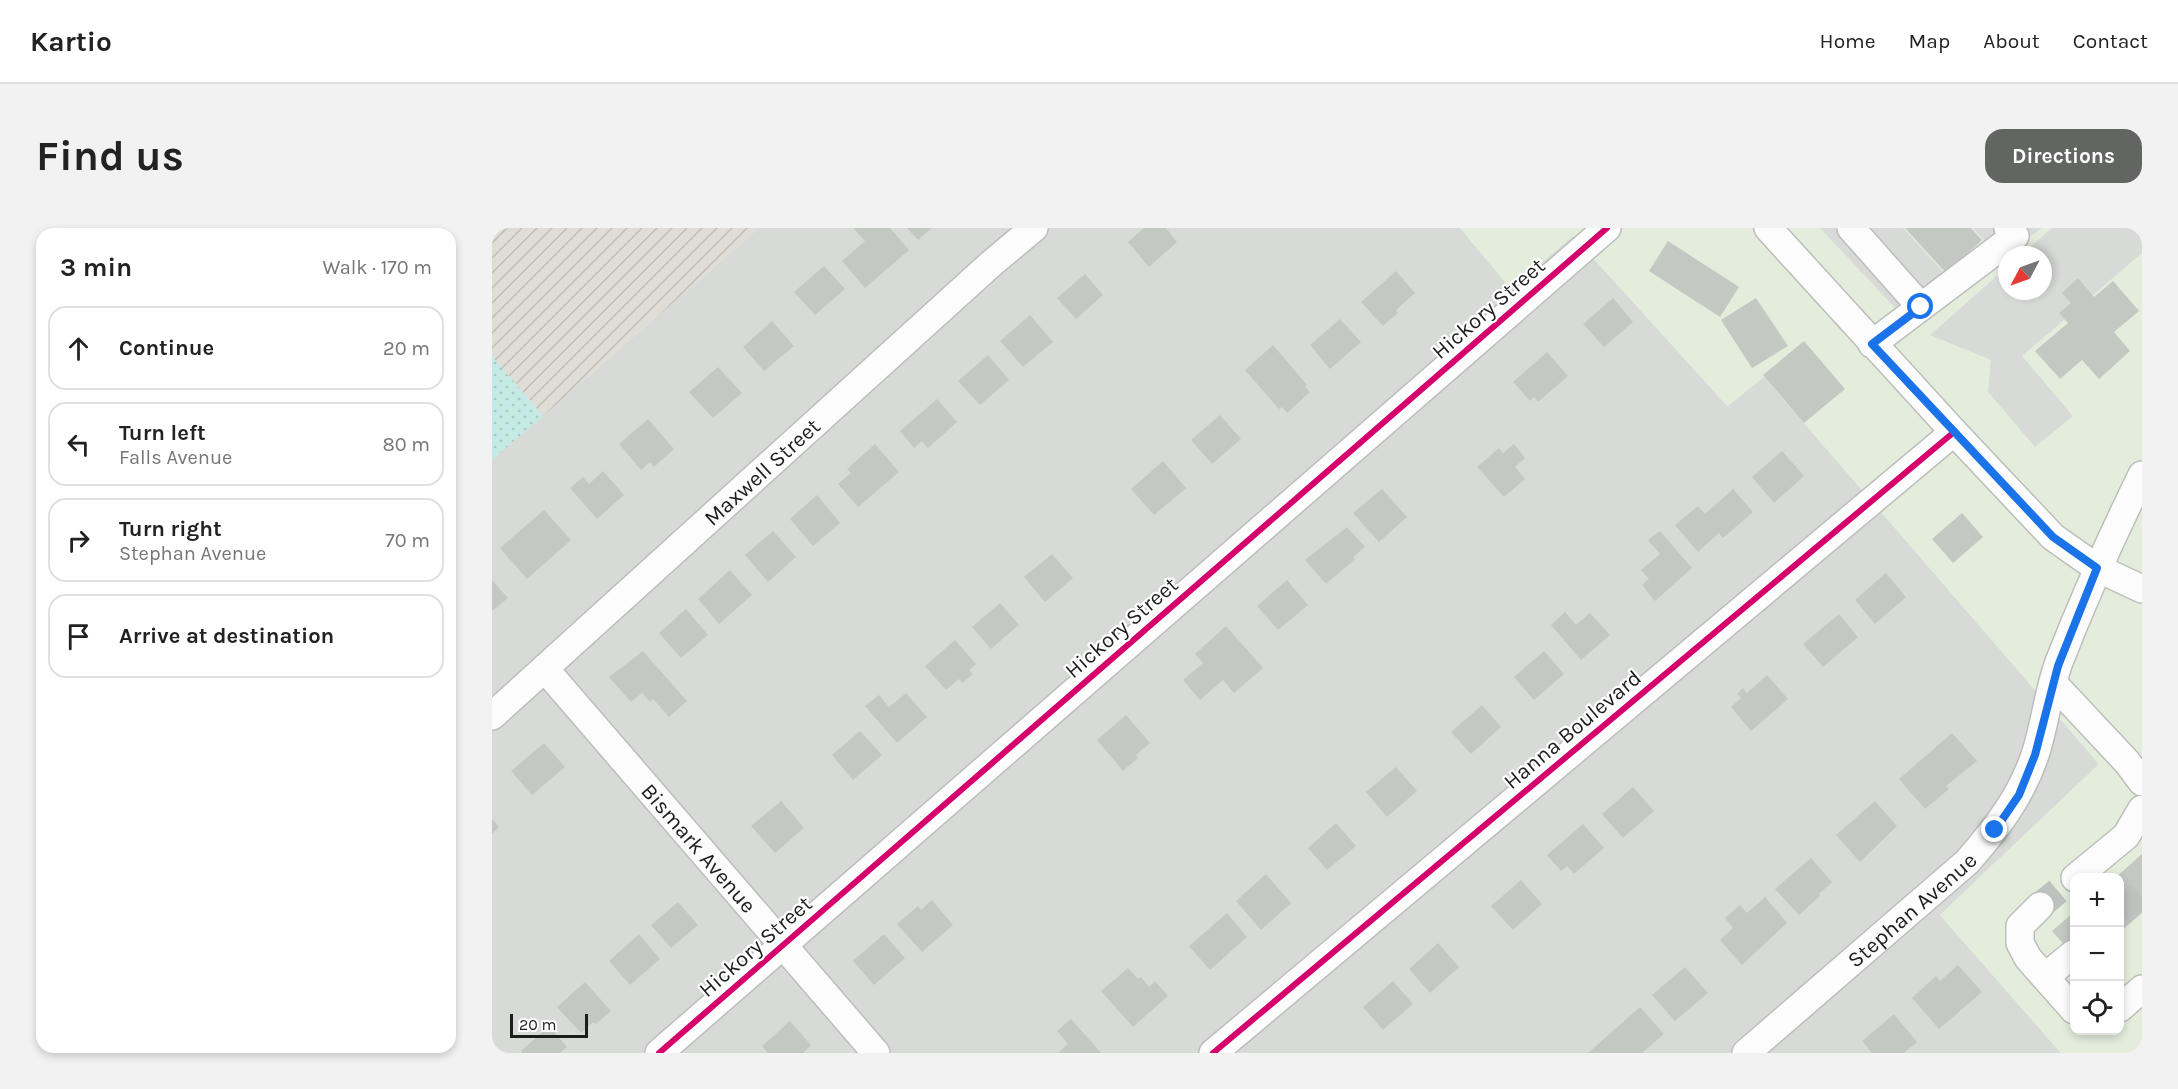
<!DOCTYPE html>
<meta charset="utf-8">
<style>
:root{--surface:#fff;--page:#f2f2f2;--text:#222;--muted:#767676;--line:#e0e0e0;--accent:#636563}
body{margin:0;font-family:Karla,sans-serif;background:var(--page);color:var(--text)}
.controls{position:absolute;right:18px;bottom:18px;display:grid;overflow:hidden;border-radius:12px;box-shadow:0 3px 9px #0003}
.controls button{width:54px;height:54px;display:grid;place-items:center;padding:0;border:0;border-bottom:2px solid var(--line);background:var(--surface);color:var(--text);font:30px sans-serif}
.compass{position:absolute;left:1506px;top:18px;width:54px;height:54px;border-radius:50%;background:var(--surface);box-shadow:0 3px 9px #0003;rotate:229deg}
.scale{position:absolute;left:18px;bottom:15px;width:78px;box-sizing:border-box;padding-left:6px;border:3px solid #1d1d1d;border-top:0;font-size:16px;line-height:21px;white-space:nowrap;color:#1d1d1d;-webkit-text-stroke:4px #fff;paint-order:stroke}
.stop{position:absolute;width:18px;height:18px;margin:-14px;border:4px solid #1a73e8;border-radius:50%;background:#fff}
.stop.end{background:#1a73e8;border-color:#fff;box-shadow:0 2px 6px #0008}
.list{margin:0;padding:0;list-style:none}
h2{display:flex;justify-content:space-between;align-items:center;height:78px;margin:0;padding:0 24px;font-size:26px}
h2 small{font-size:20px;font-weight:400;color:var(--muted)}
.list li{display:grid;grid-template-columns:39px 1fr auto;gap:18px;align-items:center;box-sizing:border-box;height:84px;margin:0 12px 12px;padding:0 12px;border:2px solid var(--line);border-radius:18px}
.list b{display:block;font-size:22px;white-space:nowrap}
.list p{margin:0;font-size:20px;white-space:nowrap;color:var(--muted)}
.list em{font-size:20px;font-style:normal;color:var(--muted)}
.icon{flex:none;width:33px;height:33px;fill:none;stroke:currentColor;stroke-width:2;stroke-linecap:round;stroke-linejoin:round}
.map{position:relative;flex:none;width:1650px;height:825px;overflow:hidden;border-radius:18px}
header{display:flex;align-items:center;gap:36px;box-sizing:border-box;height:84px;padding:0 30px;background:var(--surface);border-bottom:2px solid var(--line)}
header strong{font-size:28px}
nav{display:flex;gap:33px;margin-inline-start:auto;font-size:21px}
.intro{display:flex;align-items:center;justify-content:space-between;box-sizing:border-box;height:144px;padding:0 36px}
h1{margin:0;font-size:42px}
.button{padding:15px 27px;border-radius:18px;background:var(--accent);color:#fff;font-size:21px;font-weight:700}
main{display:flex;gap:36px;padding:0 36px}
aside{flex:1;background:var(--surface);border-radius:18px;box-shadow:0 3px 9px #0003}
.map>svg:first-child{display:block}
.residential{fill:#d8dad7}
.commercial{fill:#e4eddc;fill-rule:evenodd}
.industrial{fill:url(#industrial-furrows)}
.grass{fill:url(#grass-dots)}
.parking{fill:#d8dad8}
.building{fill:#c4c8c3}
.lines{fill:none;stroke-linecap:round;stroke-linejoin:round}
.minor-tunnel{stroke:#bec2be;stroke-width:27;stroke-dasharray:27 14;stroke-linecap:butt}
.minor-casing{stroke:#bcbebc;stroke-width:30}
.minor{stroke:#fbfcfb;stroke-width:27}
.cycleway-casing{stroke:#fff;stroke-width:10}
.cycleway{stroke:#d6006c;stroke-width:6}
.route{stroke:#1a73e8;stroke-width:8}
.labels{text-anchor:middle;stroke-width:4.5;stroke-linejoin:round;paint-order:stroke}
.street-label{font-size:22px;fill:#1d1d1d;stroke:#fff}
</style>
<header>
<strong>Kartio</strong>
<nav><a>Home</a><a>Map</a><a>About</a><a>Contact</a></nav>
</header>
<div class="intro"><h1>Find us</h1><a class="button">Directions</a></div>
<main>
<aside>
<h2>3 min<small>Walk · 170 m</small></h2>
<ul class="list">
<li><svg class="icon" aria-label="ahead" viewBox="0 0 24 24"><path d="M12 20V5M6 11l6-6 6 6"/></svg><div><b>Continue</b></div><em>20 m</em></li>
<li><svg class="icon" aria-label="left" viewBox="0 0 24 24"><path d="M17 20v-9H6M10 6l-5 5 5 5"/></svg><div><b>Turn left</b><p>Falls Avenue</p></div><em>80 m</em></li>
<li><svg class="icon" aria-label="right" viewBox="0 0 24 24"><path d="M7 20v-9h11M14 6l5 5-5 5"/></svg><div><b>Turn right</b><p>Stephan Avenue</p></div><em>70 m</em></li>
<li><svg class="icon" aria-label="arrive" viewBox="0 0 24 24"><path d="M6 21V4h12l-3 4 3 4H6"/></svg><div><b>Arrive at destination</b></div></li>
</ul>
</aside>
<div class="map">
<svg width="1650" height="825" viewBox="0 0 1650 825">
<defs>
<pattern id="industrial-furrows" width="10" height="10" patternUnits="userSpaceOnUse" patternTransform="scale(1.5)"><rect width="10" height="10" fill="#dfddd5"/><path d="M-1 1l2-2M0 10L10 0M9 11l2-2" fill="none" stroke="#bfbdb6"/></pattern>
<pattern id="grass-dots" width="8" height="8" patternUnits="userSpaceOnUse" patternTransform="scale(1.5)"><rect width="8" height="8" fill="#c5e9e4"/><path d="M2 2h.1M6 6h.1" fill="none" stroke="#a9c7c3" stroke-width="1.8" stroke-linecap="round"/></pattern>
</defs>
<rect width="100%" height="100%" fill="#e6ebe6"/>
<path class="residential" d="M267 0H968L1019 61 1081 8 1235 178 1272 148 1607 536 1448 687 1569 825H0V232Z"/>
<path class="commercial" d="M968 0H1650V825H1569L1448 687 1607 536 1272 149 1236 178 1081 8 1019 61ZM1515 27H1551V63H1515ZM1582 650H1628V802H1582Z"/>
<path class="industrial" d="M0 0H267L51 188 0 128Z"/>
<path class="grass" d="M0 128 51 188 0 232Z"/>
<path class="parking" d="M1328 0H1411L1468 62 1420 98Z
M1481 0H1550L1509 30Z
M1560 0H1650V25L1530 128 1581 188 1543 219 1496 164 1499 132 1438 107 1515 39V63H1551V27H1529Z"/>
<path class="building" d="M361 0H398L417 22 373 60 350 33 373 13Z
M415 0H440L426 12Z
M652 0H674L685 14 657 39 636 14Z
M1413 0H1479L1490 12 1454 45Z
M1176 13 1247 59 1228 89 1157 43Z
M332 38 353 61 323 87 302 64Z
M904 43 923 65 904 82 906 85 891 98 869 74Z
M593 46 611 67 584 91 565 70Z
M1586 50 1602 69 1621 53 1647 83 1622 104 1638 123 1607 151 1590 132 1568 151 1543 123 1576 95 1567 85 1579 75 1570 65Z
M1121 70 1141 94 1112 119 1091 96Z
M1264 70 1296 118 1260 140 1229 92Z
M538 87 561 114 531 139 508 113Z
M848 91 869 114 838 141 818 117Z
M280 93 302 118 272 143 251 119Z
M1312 113 1353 161 1312 195 1271 147Z
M781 117 815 157 813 159 818 164 795 185 790 179 787 181 753 142Z
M1055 124 1076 148 1046 174 1042 169 1038 173 1021 154Z
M496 127 517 152 488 177 466 153Z
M226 139 250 165 221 190 197 164Z
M445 171 465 194 436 220 430 213 422 220 408 203Z
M728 187 749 211 720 236 699 212Z
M156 191 182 221 162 239 158 234 149 242 127 216Z
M383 216 407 244 366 279 346 256 359 245 355 241Z
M1022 216 1033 230 1023 239 1033 251 1012 269 985 239 1007 220 1011 225Z
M1290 223 1312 248 1282 275 1260 249Z
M671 233 694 260 662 287 639 261Z
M111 243 132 267 105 291 78 260 91 249 97 256Z
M890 261 915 289 887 314 861 285Z
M1241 261 1261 284 1231 310 1227 305 1206 324 1183 297 1206 278 1213 286Z
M325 267 348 295 321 318 298 291Z
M52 282 79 312 35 351 8 320Z
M1470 285 1491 309 1461 335 1440 311Z
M855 299 873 319 861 329 863 331 834 356 813 332Z
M281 303 304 329 276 354 253 327Z
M1168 303 1200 340 1163 373 1150 357 1157 351 1149 342 1168 326 1156 312Z
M560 326 581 350 553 374 532 349Z
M238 342 260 367 227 396 206 371Z
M1394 345 1414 369 1383 396 1363 372Z
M0 352 16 370 0 383Z
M795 352 816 377 786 402 765 378Z
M508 375 527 397 499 421 480 399Z
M194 381 216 407 189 430 167 405Z
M1073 384 1084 397 1098 385 1118 407 1089 432 1059 397Z
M1347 386 1366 409 1331 439 1311 416Z
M734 398 771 440 742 465 731 452 708 472 691 452 711 435 703 426Z
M463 412 484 436 477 442 481 446 470 455 467 451 454 462 433 438Z
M151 423 195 473 177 489 161 471 158 474 150 465 139 474 117 449Z
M1052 423 1072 446 1042 472 1022 449Z
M1275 447 1296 471 1259 503 1239 479 1249 470 1245 466 1251 460 1255 465Z
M414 465 435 489 405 515 373 478 387 467 397 479Z
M990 477 1009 499 979 526 959 504Z
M634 487 658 515 644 527 646 530 631 543 605 512Z
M368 503 390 527 361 552 340 527Z
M1460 505 1485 533 1454 558 1457 561 1433 581 1407 551Z
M52 515 73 539 40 567 19 543Z
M904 539 925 563 895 589 874 564Z
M1141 559 1162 583 1131 610 1110 586Z
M289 573 312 600 283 625 259 598Z
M1383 573 1405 598 1368 634 1344 607Z
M0 591 7 599 0 606Z
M844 595 864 618 835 642 816 620Z
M1091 596 1112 620 1082 646 1075 638 1069 643 1055 627Z
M1650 626V685L1628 704V650H1623Z
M1319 630 1340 654 1327 666 1328 668 1307 687 1283 661Z
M774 646 799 675 769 702 744 673Z
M1029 652 1050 676 1021 702 999 678Z
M1273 669 1295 695 1250 737 1228 712 1241 700 1233 690 1248 677 1255 685Z
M440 672 461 697 430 724 405 696 426 678 429 682Z
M186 674 206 697 179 720 159 697Z
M1582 684V728L1560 703Z
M735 685 755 709 718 742 697 718Z
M147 706 168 731 138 757 117 733Z
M392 706 413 730 382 757 361 733Z
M946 715 967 739 938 765 917 741Z
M1466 737 1490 764 1447 801 1420 770 1444 748 1448 753Z
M1193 739 1216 765 1183 793 1160 767Z
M636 740 646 751 649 749 657 759 663 753 676 768 641 799 609 763Z
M901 753 921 776 891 802 871 779Z
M93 754 119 783 104 796 101 794 89 805 65 779Z
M1148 779 1172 806 1150 825H1096Z
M1402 786 1425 814 1412 825H1380L1370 813Z
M579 791 609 825H566L576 816 565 803Z
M298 793 319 817 311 825H276L270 818Z
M57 798 75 819 68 825H30L29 823Z"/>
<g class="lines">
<path class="minor-tunnel" d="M1548 678 1566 663
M1628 685 1650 665"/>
<defs>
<g id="minor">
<path d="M1276 0 1462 204 1561 309 1605 340 1650 361"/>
<path d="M1359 0 1429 79"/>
<path d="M1380 116 1523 8 1516 0"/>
<path id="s1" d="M53 441 384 825"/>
<path d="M1561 455 1635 534 1650 554"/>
<path id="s2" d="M0 488 500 35 542 0"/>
<path d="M1583 650 1634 608 1650 581"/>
<path d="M1548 678 1528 698V715L1536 730 1582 782"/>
<path d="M1553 749 1581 726"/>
<path d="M1628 780 1650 761"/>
<path d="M167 825 1115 0"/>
<path d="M721 825 1462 204"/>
<path id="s3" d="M1254 825 1475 634C1504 601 1529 569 1543 527 1553 497 1556 464 1567 434 1592 370 1620 308 1650 247"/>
</g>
</defs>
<use href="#minor" class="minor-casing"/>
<use href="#minor" class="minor"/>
<defs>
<path id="cycleway" d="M167 825 1115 0
M721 825 1462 204"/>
</defs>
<use href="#cycleway" class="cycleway-casing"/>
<use href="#cycleway" class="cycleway"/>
</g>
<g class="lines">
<path class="route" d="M1429 79 1380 116 1561 309 1605 340 1566 438 1543 527 1527 567 1503 602"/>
</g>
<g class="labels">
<g class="street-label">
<text transform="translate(996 80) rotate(-41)" y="8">Hickory Street</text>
<text dy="8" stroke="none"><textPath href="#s2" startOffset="364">Maxwell Street</textPath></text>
<text transform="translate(629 399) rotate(-41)" y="8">Hickory Street</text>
<text transform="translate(1080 501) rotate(-40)" y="8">Hanna Boulevard</text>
<text dy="8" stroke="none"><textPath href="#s1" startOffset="236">Bismark Avenue</textPath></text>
<text dy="8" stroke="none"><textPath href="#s3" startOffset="219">Stephan Avenue</textPath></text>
<text transform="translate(263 718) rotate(-41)" y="8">Hickory Street</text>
</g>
</g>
</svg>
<div class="controls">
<button>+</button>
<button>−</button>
<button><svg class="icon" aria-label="locate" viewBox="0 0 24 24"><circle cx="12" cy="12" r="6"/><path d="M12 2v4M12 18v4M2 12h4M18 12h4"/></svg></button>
</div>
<svg class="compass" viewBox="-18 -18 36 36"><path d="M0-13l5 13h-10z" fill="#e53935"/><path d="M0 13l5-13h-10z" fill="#767676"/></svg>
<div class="scale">20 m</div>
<div class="stop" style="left:1429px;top:79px"></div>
<div class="stop end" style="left:1503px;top:602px"></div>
</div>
</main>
